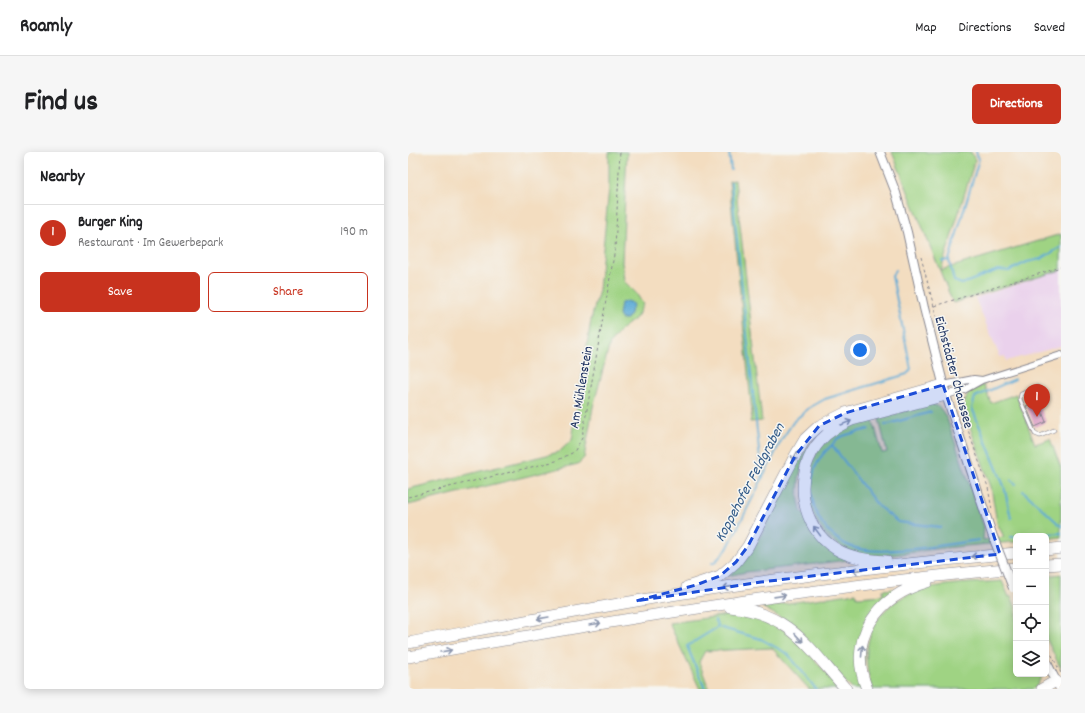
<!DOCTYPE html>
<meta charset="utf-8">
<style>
:root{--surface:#fff;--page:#f6f6f6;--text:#202124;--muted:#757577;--line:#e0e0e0;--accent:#c8321e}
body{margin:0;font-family:Dekko,sans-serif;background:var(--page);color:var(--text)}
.controls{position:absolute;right:12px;bottom:12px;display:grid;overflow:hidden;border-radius:6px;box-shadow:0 2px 10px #0003}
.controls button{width:36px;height:36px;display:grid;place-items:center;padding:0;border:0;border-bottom:1px solid var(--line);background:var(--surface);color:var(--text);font:20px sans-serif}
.you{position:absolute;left:452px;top:198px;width:14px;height:14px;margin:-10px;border:3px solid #fff;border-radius:50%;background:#1a73e8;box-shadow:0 0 0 6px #1a73e833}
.badge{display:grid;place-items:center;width:26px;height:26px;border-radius:50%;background:var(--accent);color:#fff;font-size:13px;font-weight:700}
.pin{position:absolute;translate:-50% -33px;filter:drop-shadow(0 1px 2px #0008)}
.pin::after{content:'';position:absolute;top:21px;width:14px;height:12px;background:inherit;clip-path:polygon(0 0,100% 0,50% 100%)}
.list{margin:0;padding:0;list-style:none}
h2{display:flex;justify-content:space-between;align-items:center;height:52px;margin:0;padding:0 16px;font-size:17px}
h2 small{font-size:13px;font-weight:400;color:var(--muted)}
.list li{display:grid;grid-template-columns:26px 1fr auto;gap:12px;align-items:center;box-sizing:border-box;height:56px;padding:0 16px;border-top:1px solid var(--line)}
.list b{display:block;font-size:15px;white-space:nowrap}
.list p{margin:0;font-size:13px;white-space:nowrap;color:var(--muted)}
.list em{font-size:13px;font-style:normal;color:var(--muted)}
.actions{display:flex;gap:8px;padding:12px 16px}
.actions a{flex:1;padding:9px 0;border:1px solid var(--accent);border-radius:6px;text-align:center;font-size:14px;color:var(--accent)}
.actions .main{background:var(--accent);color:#fff}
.icon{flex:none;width:22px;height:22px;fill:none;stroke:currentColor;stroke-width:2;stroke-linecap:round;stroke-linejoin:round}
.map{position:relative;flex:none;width:653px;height:537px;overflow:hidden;border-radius:6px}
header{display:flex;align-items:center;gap:24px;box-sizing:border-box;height:56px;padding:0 20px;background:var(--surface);border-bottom:1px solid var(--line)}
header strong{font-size:19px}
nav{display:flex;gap:22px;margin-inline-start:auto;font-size:14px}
.intro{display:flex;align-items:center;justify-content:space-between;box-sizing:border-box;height:96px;padding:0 24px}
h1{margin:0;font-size:28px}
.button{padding:10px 18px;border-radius:6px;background:var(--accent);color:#fff;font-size:14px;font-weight:700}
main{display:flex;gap:24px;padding:0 24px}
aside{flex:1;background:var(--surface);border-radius:6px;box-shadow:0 2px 10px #0003}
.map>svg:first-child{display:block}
.built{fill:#ead1ec}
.green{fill:#9fd383;stroke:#5d8170}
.water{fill:#5baad5;stroke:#3b6c9a}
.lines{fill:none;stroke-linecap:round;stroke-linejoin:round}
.stream{stroke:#5baad5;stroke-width:2}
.building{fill:#d890bd}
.lane-casing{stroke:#87868f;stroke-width:4.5}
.street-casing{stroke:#87868f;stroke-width:8}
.secondary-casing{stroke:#87868f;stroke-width:10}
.highway-casing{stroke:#87868f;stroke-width:12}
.path{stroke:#87868f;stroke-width:1;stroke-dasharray:3 3;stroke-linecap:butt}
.lane{stroke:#fff;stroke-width:3}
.street{stroke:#fff;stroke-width:6}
.secondary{stroke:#fff;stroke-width:8}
.highway{stroke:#fff;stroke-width:11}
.secondary-bridge-casing{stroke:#87868f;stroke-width:10;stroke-linecap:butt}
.secondary-bridge{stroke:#fff;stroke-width:8}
.oneway{stroke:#8d97ae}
.marked{fill:#1d4ed8;fill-opacity:0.2;stroke:#1d4ed8;stroke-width:3;stroke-dasharray:8 5;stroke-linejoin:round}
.labels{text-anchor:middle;stroke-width:3;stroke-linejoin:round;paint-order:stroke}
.street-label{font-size:14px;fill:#1b2f5e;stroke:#f6f6f2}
.water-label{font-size:15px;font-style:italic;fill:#315a88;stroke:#f6f6f2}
</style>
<header>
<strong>Roamly</strong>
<nav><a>Map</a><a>Directions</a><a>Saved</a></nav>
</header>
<div class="intro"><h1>Find us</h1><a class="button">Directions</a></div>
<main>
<aside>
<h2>Nearby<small></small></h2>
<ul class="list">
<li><span class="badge">1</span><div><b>Burger King</b><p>Restaurant · Im Gewerbepark</p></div><em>190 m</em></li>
</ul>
<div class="actions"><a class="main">Save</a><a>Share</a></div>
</aside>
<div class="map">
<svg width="653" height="537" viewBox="0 0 653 537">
<rect width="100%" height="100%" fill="#f6f6f2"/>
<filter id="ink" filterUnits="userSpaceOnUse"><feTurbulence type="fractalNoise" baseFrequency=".025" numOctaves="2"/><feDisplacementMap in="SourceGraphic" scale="8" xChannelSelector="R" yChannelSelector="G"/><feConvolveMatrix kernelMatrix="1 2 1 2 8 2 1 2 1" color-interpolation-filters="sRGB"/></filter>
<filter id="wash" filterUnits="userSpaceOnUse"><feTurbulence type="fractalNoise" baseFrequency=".012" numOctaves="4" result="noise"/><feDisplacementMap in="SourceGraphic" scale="16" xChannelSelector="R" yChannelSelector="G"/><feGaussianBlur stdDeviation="0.9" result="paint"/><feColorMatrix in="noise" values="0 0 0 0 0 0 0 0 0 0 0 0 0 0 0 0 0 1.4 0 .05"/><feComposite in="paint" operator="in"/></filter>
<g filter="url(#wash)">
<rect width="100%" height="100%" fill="#f3ddc0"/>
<path class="built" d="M653 118V194L598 209 597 204 592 205 567 146Z"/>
<path class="green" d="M201 0H219L214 110 216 129 228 141 235 152 229 165 214 177 202 191 185 255 176 306 170 312 0 353V337L151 300 164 288 183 168 191 138 201 36Z
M484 0H563L567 8 533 118 653 82V118L545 151Z
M327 28 354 269 342 270 344 261 321 29Z
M576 233 583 251 608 242 627 292 642 287 653 316V385L638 387V384H608V390C581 392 554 394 527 397 501 400 468 409 442 399 396 380 386 321 420 286 432 275 450 271 465 268L474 301 479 300 471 267 520 252C531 252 534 258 539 267L576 375 575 388 596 385 589 371 583 335 556 258V252L561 239Z
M424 273 406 289 396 306 391 325 390 345 393 359 440 408 338 420 319 424C337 414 347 395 356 377 375 340 389 297 424 273Z
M653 422V517L638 486V424Z
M594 429 601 445 603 444 608 456V522H635L628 535 624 537H464C449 493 465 452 512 438 534 431 571 431 594 429Z
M486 437 487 440 475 446 459 465 454 537H444L382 471 354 455 448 441 449 445 475 443V438Z
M328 462C340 463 353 464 364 470 388 483 414 517 432 537H401L364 496 297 499 291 510 301 537H292L261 471Z"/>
<path class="water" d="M218 149 224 151 225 155 219 167H213L211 163 213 151Z"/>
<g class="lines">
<path class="stream" d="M321 0 323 18
M323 30 354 327
M541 108 546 129 554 132 590 118 601 119 619 110 633 107 653 95
M535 109 541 108 571 7 568 0
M477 273 523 260
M461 277C451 280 437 282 429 287 427 289 425 292 423 294 388 323 403 380 444 395 472 405 540 392 571 388
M424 293 470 354 490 370 532 375
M603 328 608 332
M615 339 653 374
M603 366 596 334 564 256 567 245 607 227
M617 384 653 381
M603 385H608
M304 411H306L319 397 374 287 386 269 401 256 417 247 499 222 503 217 484 124 487 118
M307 468 310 475 353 487 380 502 408 537
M297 537 279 494 310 475"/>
</g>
<g id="blocks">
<path class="building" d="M630 249 638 270 627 275 618 254Z"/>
</g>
</g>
<g filter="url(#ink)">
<use href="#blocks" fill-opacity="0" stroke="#87868f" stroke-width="1"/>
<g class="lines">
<defs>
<path id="lane" d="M629 235 613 242 612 247 627 282 632 284 646 278"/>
<path id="street" d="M535 233 566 227 574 228
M538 243 556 238 574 228 653 203"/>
<path id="secondary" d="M472 0 488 41 499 80 516 156 538 243 584 382
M638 509 652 537"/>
<path id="highway" d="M638 398 653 396
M478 409C460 408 443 406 428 397 391 375 384 319 413 288 422 278 432 273 444 268L538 243
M638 413 653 412
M279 435 312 424 328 410 340 394 387 304 397 287 411 274 437 261 535 233
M322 455C382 461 400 495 438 537
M0 491C76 477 152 462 228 449 354 427 481 413 608 401
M0 505C202 469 404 435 608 416
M459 537C438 486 470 444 519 430
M634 537 648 529"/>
</defs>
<use href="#lane" class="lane-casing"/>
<use href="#street" class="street-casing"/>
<use href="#secondary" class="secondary-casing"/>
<use href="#highway" class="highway-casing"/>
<path class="path" d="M513 105 540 209 544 217 550 223
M526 154 653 115
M557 245 554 253V261L580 335 584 358
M0 345 148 309 166 300 174 286 207 97 212 0
M638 492 653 521"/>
<use href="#lane" class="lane"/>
<use href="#street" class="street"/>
<use href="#secondary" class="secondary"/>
<use href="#highway" class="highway"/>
<defs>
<path id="secondary-bridge" d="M584 382 605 436"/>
</defs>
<use href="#secondary-bridge" class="secondary-bridge-casing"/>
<use href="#secondary-bridge" class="secondary-bridge"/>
</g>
<defs><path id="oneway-shaft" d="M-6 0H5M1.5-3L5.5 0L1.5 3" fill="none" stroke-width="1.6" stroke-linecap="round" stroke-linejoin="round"/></defs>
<g class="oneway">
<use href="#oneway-shaft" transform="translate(438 271) rotate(-22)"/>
<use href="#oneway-shaft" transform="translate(387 304) rotate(119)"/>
<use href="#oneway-shaft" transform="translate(409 379) rotate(-126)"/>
<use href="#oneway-shaft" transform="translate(569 404) rotate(174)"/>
<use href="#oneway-shaft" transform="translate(450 418) rotate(173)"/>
<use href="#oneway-shaft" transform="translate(321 435) rotate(171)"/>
<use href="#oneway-shaft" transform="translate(372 444) rotate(-8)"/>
<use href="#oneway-shaft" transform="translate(135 466) rotate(170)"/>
<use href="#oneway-shaft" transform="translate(187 472) rotate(-9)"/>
<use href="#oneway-shaft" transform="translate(391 486) rotate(47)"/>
<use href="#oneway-shaft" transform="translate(38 499) rotate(-10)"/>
<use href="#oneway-shaft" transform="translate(454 499) rotate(-85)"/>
</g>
</g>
<path class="marked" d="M535 233 592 402 353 430 228 449 288 433 312 424 328 410 340 394 387 304 411 274 437 261Z"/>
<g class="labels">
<g class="street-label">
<text transform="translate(547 220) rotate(75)" y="5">Eichstädter Chaussee</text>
<text transform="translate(172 235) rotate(-80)" y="5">Am Mühlenstein</text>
</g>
<g class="water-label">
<text transform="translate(341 330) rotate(-62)" y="5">Koppehofer Feldgraben</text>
</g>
</g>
</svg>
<div class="controls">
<button>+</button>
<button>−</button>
<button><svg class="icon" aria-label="locate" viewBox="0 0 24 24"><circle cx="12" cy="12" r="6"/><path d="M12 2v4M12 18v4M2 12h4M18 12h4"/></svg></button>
<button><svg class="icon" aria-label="layers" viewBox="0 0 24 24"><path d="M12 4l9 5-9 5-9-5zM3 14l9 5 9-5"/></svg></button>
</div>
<div class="you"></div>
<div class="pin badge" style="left:629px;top:265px">1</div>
</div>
</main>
